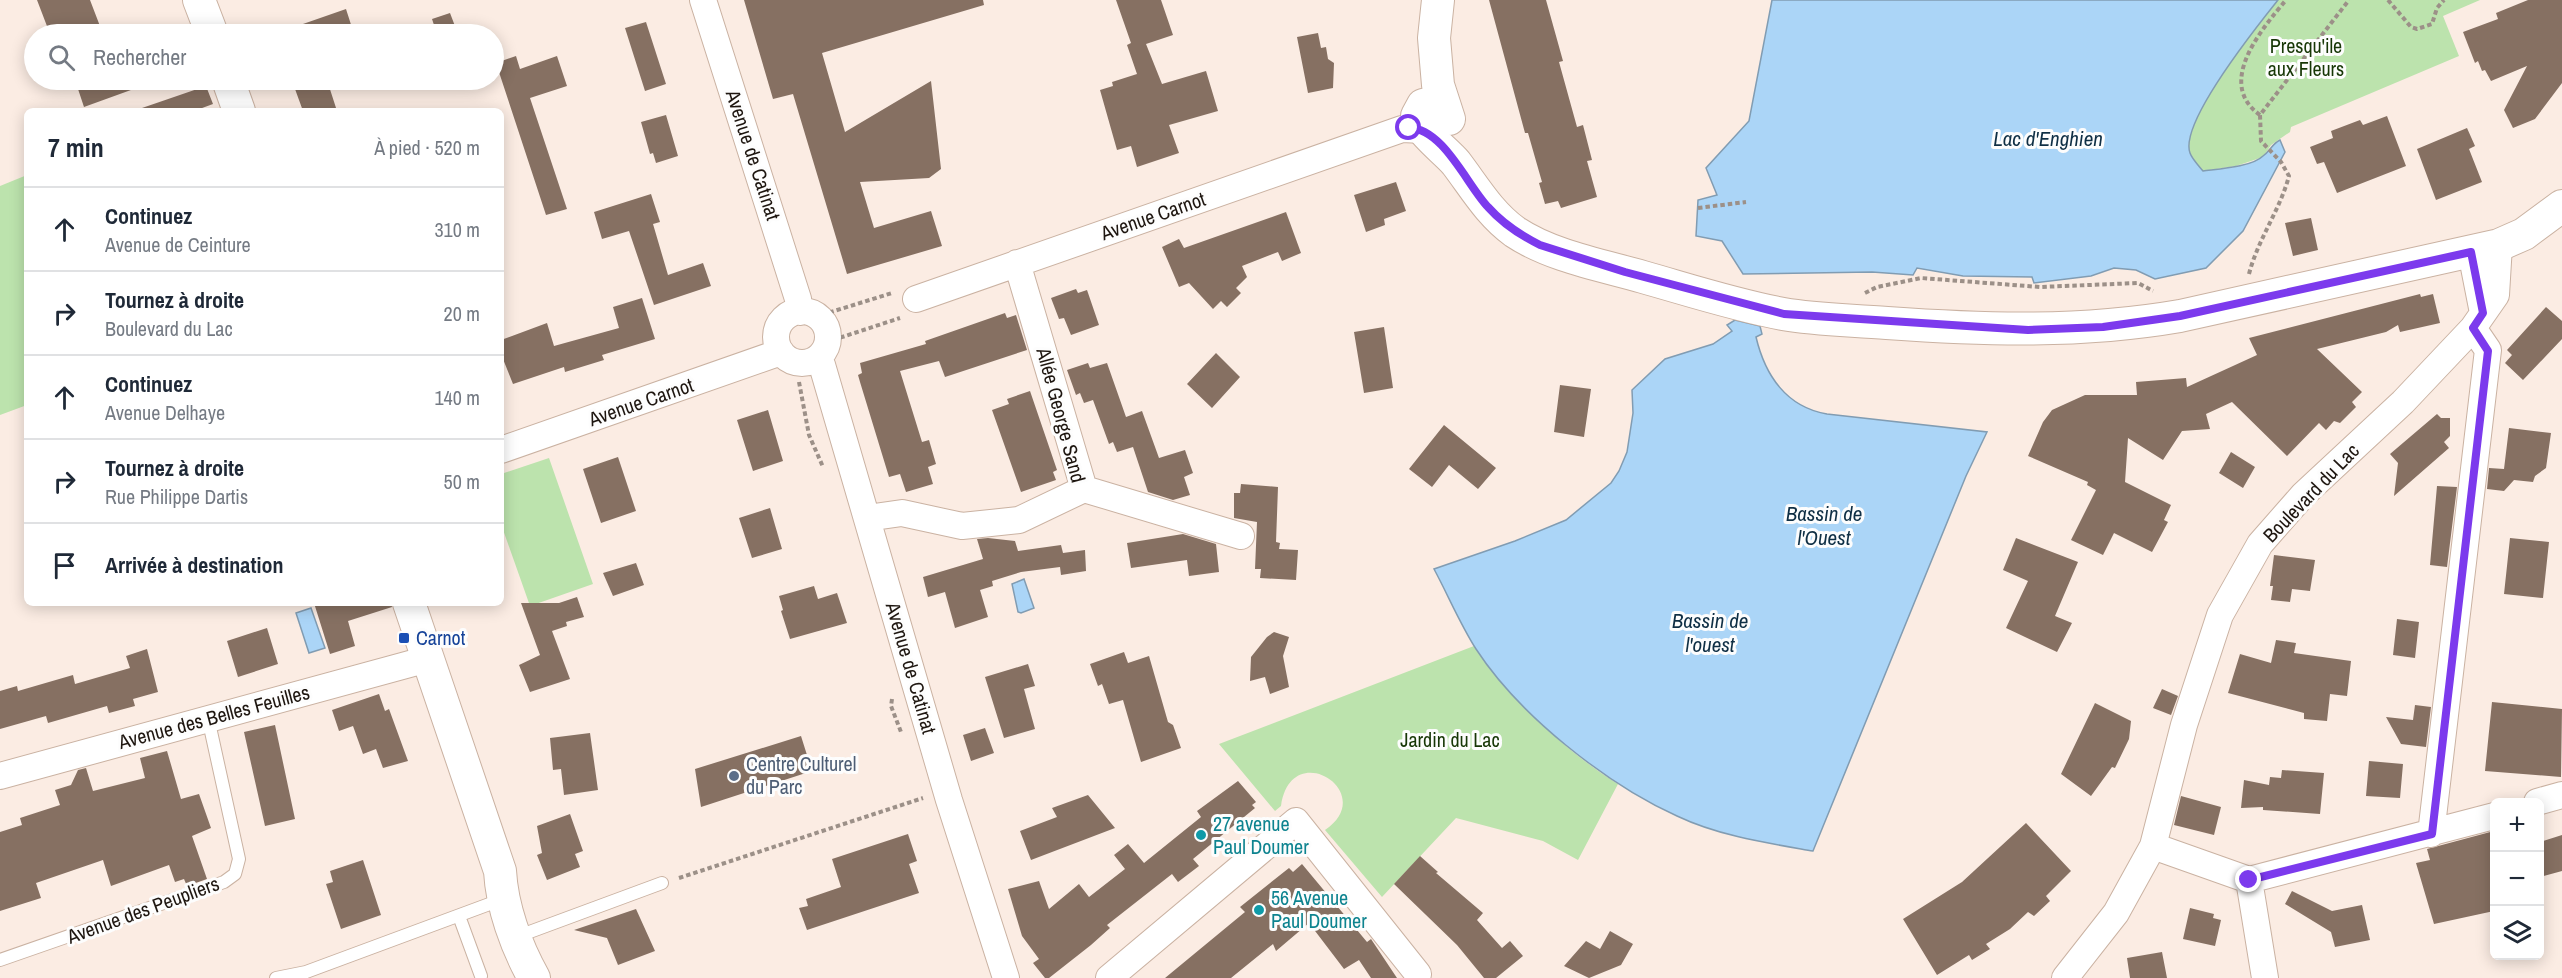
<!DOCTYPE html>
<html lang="fr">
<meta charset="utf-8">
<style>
:root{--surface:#fff;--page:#f6f6f7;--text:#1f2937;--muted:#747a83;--line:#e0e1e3}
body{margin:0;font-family:"Archivo Narrow",sans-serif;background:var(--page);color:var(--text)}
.controls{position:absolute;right:18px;bottom:18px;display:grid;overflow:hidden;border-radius:9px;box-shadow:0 3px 15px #0003}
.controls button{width:54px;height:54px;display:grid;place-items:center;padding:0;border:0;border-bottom:2px solid var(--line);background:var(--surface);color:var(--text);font:30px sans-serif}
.stop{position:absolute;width:18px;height:18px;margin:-14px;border:4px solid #7c3aed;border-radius:50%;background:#fff}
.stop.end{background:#7c3aed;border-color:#fff;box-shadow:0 2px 6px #0008}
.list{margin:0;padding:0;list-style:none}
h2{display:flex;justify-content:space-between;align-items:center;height:78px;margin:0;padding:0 24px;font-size:26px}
h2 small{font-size:20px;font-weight:400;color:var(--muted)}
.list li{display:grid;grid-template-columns:39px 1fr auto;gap:18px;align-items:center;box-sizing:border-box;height:84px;padding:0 24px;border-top:2px solid var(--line)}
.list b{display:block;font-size:22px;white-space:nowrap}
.list p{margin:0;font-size:20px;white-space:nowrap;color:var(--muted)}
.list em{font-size:20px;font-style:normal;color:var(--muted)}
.icon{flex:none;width:33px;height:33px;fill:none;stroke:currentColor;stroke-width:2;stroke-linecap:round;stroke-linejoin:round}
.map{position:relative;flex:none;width:2562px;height:978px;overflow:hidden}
.search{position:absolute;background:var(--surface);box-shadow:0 3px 15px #0003;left:24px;top:24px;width:480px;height:66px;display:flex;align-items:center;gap:15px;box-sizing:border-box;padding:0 21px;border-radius:33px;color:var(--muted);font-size:22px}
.panel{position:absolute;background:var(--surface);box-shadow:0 3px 15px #0003;left:24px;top:108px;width:480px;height:498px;border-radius:9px}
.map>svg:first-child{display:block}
.green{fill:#bce3ad}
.water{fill:#abd5f7;stroke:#819cb2;stroke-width:1.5}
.building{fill:#867062}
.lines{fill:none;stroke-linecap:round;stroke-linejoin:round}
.service-casing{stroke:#cab2a2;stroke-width:14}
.minor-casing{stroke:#cab2a2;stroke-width:28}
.tertiary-casing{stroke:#cab2a2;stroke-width:34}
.path{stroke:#9c9088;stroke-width:4;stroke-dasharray:4.5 3;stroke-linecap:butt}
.service{stroke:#fff;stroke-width:12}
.minor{stroke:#fff;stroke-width:26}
.tertiary{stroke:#fff;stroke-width:32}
.route{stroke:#7c3aed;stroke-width:8}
.transit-dot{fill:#1a4fb4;stroke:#fdfdfd;stroke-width:2}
.service-dot{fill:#5c6f8a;stroke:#fdfdfd;stroke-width:2}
.culture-dot{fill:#0f9aa8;stroke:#fdfdfd;stroke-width:2}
.labels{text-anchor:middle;stroke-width:6;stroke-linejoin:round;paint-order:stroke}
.park-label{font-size:20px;fill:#173706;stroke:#fdfdfd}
.street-label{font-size:20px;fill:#1e1610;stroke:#fdfdfd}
.transit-label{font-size:20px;fill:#164399;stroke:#fdfdfd;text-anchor:start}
.service-label{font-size:20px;fill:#4e5e75;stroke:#fdfdfd;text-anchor:start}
.culture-label{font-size:20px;fill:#0d838f;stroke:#fdfdfd;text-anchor:start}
.water-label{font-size:21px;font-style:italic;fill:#0f2f45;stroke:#fdfdfd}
</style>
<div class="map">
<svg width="2562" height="978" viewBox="0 0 2562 978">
<rect width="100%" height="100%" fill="#fbece3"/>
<path class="green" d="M2278 0H2480L2443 16 2459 56 2291 127 2290 132 2271 145 2263 157 2236 166 2203 171C2199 166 2192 159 2190 153 2179 122 2258 25 2278 0Z
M27 175V405L0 415V186Z
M549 458 593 584 530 606 501 524V474Z
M1474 646C1512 699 1563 750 1618 784L1578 860 1543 841 1456 818 1382 897 1325 830C1380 793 1291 736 1281 806L1275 811 1219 744Z"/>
<path class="water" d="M1772 0H2278C2258 25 2179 123 2190 153 2192 159 2199 166 2203 171 2218 169 2252 167 2263 156 2270 151 2272 144 2280 140L2285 152 2243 231 2206 268 2155 279 2136 270 2114 268 2091 276 2034 283 2032 277 1963 276 1917 268 1913 275 1872 272 1743 274 1722 241 1696 236 1698 200 1717 195 1706 168 1749 121Z
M1735 320 1760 326 1762 334 1756 337C1765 375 1786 407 1827 414L1987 432 1966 476 1813 851C1767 843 1719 836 1677 816 1606 784 1519 715 1476 649 1460 624 1448 595 1434 569L1515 541 1566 520 1611 483 1619 471 1627 452 1633 413 1632 390 1665 359 1713 344 1732 331 1727 325Z
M1024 579 1034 608 1021 613 1018 612 1012 584Z
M311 608 325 648 309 653 296 613Z"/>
<path class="building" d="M37 0H90L103 34H50Z
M744 0H983L984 5 822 53 845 132 931 81 941 169 929 178 860 182 874 228 931 211 942 246 847 274 793 94 773 99Z
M1116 0H1161L1173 35 1146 44 1162 84 1206 71 1218 111 1169 125 1179 153 1137 167 1131 146 1117 150 1100 90 1113 86 1112 82 1137 74 1127 45 1131 43Z
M1489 0H1546L1563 61 1559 62 1577 127 1583 125 1592 160 1587 161 1597 197 1561 208 1558 201 1545 204 1539 183 1542 182 1528 133H1525Z
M2528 0H2562V83L2535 119 2513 128 2504 110 2527 66 2491 81 2485 70 2482 71 2478 61 2475 63 2463 32 2498 19 2496 13Z
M346 9 354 34H281L280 32Z
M450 13 458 34H437L432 19Z
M646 22 666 84 645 91 625 28Z
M1318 33 1321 48 1326 47 1328 59 1334 63 1333 88 1308 93 1297 37Z
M516 56 520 69 557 56 567 86 530 98 567 209 546 215 496 63Z
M75 80H152L153 82 84 107Z
M320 80H327L337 111H303L295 89Z
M206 86 213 104 194 111H143L142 108Z
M666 115 678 156 656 163 653 153 650 154 641 122Z
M2387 116 2406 166 2337 193 2324 162 2317 164 2310 147 2333 138 2331 131 2360 120 2363 125Z
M2467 128 2475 146 2469 149 2482 182 2436 200 2417 149Z
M1396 182 1406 211 1384 219 1385 225 1366 232 1354 195Z
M651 194 660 222 653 224 668 275 703 263 711 286 654 305 629 231 602 239 594 212Z
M1286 212 1301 253 1282 261 1278 252 1242 266 1247 277 1236 288 1241 293 1227 307 1221 301 1213 309 1189 283 1179 287 1162 247 1179 239 1184 248Z
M2311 218 2318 250 2293 256 2285 223Z
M1076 289 1078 293 1087 290 1099 325 1071 335 1064 318 1059 319 1051 298Z
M2420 294 2421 297 2433 294 2440 323 2400 332 2398 325 2386 332 2317 349 2362 392 2352 402 2356 407 2340 423 2334 421 2326 430 2319 423 2287 456 2232 402 2206 414 2210 429 2182 431 2163 460 2128 438 2125 482 2171 505 2164 520 2168 522 2152 552 2114 533 2103 555 2071 540 2096 490 2087 485 2088 482 2028 456 2043 422 2052 410 2085 395H2137L2136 382 2186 378 2187 387 2257 355 2249 338Z
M642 298 655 339 602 355 604 360 565 372 564 367 513 384 501 354V340L547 323 554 346 619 328 613 307Z
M2546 307 2562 321V339L2523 380 2505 363 2512 355 2507 350Z
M1005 313 1007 318 1016 315 1027 350 945 377 939 361 900 371 922 442 929 440 936 464 928 467 933 484 906 492 900 474 889 477 860 382 858 375 862 373 860 363 926 344 925 341Z
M1384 327 1393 388 1364 393 1354 332Z
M1216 353 1240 377 1212 408 1187 384Z
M1088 363 1090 368 1107 363 1126 417 1142 411 1159 458 1185 450 1193 473 1184 477 1190 495 1173 500 1148 492 1133 447 1117 452 1113 442 1109 444 1093 400 1084 403 1080 393 1076 395 1067 370Z
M1560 385 1591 389 1584 437 1554 432Z
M1030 391 1057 470 1053 472 1056 480 1021 492 992 410 1009 404 1007 399Z
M768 410 783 461 753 471 737 420Z
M2437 414 2441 418H2450V436L2444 442 2449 448 2394 496 2398 463 2390 454Z
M1444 425 1496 468 1478 489 1449 465 1432 487 1409 469Z
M2509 428 2551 433 2546 468 2535 476 2533 482 2514 480 2504 491 2487 489 2489 468 2504 469Z
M2231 452 2255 467 2243 488 2219 473Z
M618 457 636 511 601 523 583 469Z
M1241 484 1278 487 1276 542 1280 543 1279 549 1298 550 1296 580 1260 578 1261 569H1255L1257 522 1234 518V493H1240Z
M2437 486 2457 487 2447 567 2430 565Z
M770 508 782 549 752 558 739 518Z
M1183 534 1216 544 1219 572 1189 576 1187 560 1131 568 1127 543Z
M988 538 1015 541 1018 551 1061 545 1063 553 1085 550 1086 571 1061 575 1060 567 1021 572 992 581 993 586 980 590 988 617 955 628 945 592 928 597 923 577 983 559 977 539Z
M2016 538 2078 562 2055 616 2072 623 2057 652 2006 628 2028 581 2003 570Z
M2510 538 2549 542 2543 598 2504 594Z
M2274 555 2315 560 2310 591 2292 589 2290 602 2271 600 2273 586H2270Z
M636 563 644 585 613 596 603 573Z
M814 586 818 599 837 593 847 623 790 639 781 611 783 610 779 596Z
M577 597 584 617 566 622 567 626 552 631 570 679 530 692 519 665 540 655 521 603H559Z
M314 603H391L392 607 348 621 355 646 330 654Z
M2397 619 2419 622 2415 658 2393 655Z
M267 628 278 664 238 677 227 641Z
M1274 632 1289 637 1283 656 1289 687 1270 694 1265 677 1250 681 1251 657 1267 637Z
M2276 640 2296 643 2294 653 2351 661 2347 696 2330 694 2327 721 2304 719V713L2228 693 2240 654 2271 663Z
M147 649 158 692 133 699 135 706 109 713 107 706 48 723 46 716 0 729V691L17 686 18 691 73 675 75 684 130 668 126 656Z
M1124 652 1128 663 1149 656 1168 722 1173 725 1181 748 1141 762 1123 700 1109 704 1102 684 1098 686 1090 664Z
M1028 664 1035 686 1024 689 1035 729 1004 738 985 677Z
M2162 689 2178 696 2171 715 2153 708Z
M379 694 385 711 389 709 408 761 383 768 376 749 363 754 353 726 339 731 332 710Z
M2492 702 2562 709 2561 777 2485 771Z
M2095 703 2131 721 2129 739 2115 768 2112 767 2091 796 2061 774Z
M2415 705 2431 707 2426 747 2401 744 2386 717 2413 720Z
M275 725 295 819 265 826 244 732Z
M985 728 994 753 971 761 963 735Z
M590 733 598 790 564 795 561 769 553 770 550 738Z
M801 736 812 771 701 807 695 769Z
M167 751 181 799 199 794 211 828 192 836 207 879 187 886 184 879 175 882 169 865 111 886 103 860 36 883 41 898 0 911V832L22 825 20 818 60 805 55 790 71 785 78 770 86 768 93 791 145 778 140 758Z
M2369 761 2403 764 2400 798 2366 796Z
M2282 770 2324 773 2320 814 2263 810V807L2241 808 2244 780 2269 785 2270 777 2281 778Z
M1238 781 1256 802 1252 805 1255 808 1193 859 1199 866 1178 882 1172 874 1107 925 1110 928 1091 945 1049 978H1045L1033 963 1039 959 1022 936 1008 889 1039 881 1049 909 1079 884 1089 897 1125 869 1114 855 1128 844 1144 863 1201 817 1197 811Z
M1088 795 1115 828 1031 860 1020 831 1057 817 1052 808Z
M2181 796 2221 807 2214 835 2174 825Z
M570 814 583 851 575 854 580 867 547 880 537 855 542 853 537 826Z
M2026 823 2071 871 2046 896 2050 901 2034 916 2028 912 2010 929 1986 944 1990 949 1972 960 1969 955 1937 975 1903 919 1962 882Z
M2494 831V911L2434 924 2416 863 2430 860 2427 849Z
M908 834 917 861 909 864 919 893 807 930 799 908 808 906 806 899 841 887 832 859Z
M2562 835V871L2540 877V842Z
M1420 856 1438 872 1436 873 1483 913 1477 920 1502 948 1510 941 1523 956 1496 978H1484L1457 945 1394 884Z
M363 860 381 915 341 929 326 884 333 882 330 871Z
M1302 864 1367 942 1371 939 1397 978H1371L1359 960 1344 969 1309 923 1276 951 1273 944 1231 978H1165L1245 912 1240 907 1289 868 1293 872Z
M2292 891 2332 911 2362 905 2370 940 2335 947 2331 932 2285 904Z
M2190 908 2214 914 2213 918 2221 920 2215 946 2183 939Z
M636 909 655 951 618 965 607 938 574 930Z
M1610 931 1633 944 1621 965 1589 978 1564 966 1586 941 1600 949Z
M2162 952 2167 978H2130L2127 958Z"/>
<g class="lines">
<defs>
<path id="service" d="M459 916 481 976
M516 937 662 883
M0 960 224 882 235 874 239 859 208 718
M276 978 306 972 503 899"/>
<path id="minor" d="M703 0 798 299 800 312
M2471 252 2483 313
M916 299 1402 129 1423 130
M776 337a26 26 0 1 1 52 0a26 26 0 1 1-52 0Z
M817 359 822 365 949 800 1006 978
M501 450 781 352
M1084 489 1241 536
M867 518 902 513 962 526 1019 520 1084 489 1017 263
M0 776 428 659
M2537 802 2562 795
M2431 834 2488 350 2473 328
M2153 846 2249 880 2494 816
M2249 880 2265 978
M1109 978 1296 821 1418 974
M2065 978 2116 913 2153 846 2184 725 2220 615 2260 544 2303 495 2403 402 2473 328 2496 295 2499 245"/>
<path id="tertiary" d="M199 0 212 34
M1438 0 1434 38 1438 85 1449 119
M228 80 239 111
M1445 107 1435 102 1423 105 1417 116C1417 130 1446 151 1456 163 1475 188 1489 213 1515 232 1551 256 1601 265 1643 277 1689 290 1735 305 1783 314 1817 320 1852 320 1887 323 1986 330 2081 333 2180 316L2499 245 2524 234 2562 206
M409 603 500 871C502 907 516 946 534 978"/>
</defs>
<use href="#service" class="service-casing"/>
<use href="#minor" class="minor-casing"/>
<use href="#tertiary" class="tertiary-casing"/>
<path class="path" d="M2388 0 2411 27 2417 29 2432 24 2437 8 2444 0
M2260 115C2215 83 2262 29 2286 0
M1698 208 1746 202
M2249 274C2258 239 2280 210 2289 176L2281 162 2261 141 2260 115 2349 0
M1865 293 1877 287 1921 278 2040 287 2138 283 2153 291
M824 318 831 312 892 293
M833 340 900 318
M799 382 809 435 823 467
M892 699 891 706 901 732
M679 878 923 798"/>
<use href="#service" class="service"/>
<use href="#minor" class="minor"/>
<use href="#tertiary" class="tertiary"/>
</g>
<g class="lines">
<path class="route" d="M1409 128C1443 128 1467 185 1488 207 1503 224 1520 235 1540 245L1625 272 1784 314 2028 330 2103 327 2180 316 2471 252 2483 313 2473 328 2488 351 2432 834 2249 880"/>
</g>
<rect class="transit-dot" x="398" y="632" width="12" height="12" rx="3"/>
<circle class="service-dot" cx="734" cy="776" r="6"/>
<g class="culture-dot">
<circle cx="1201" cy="835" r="6"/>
<circle cx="1259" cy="910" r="6"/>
</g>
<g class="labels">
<g class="park-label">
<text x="2306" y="53">Presqu'ile<tspan x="2306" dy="23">aux Fleurs</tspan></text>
<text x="1450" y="747">Jardin du Lac</text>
</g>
<g class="street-label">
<text transform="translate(753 155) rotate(72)" y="7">Avenue de Catinat</text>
<text transform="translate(1153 216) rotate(-19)" y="7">Avenue Carnot</text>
<text transform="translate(641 402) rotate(-19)" y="7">Avenue Carnot</text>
<text transform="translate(1061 415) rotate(75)" y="7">Allée George Sand</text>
<text transform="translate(2311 493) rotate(-46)" y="7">Boulevard du Lac</text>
<text transform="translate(911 668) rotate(74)" y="7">Avenue de Catinat</text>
<text transform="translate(214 717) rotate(-15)" y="7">Avenue des Belles Feuilles</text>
<text transform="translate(143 910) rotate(-20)" y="7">Avenue des Peupliers</text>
</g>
<g class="transit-label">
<text x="416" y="645">Carnot</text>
</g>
<g class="service-label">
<text x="746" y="771">Centre Culturel<tspan x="746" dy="23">du Parc</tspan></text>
</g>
<g class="culture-label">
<text x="1213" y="831">27 avenue<tspan x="1213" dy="23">Paul Doumer</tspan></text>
<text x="1271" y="905">56 Avenue<tspan x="1271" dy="23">Paul Doumer</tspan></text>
</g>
<g class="water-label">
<text x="2048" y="146">Lac d'Enghien</text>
<text x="1824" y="521">Bassin de<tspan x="1824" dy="24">l'Ouest</tspan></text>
<text x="1710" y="628">Bassin de<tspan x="1710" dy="24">l'ouest</tspan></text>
</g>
</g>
</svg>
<div class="controls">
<button>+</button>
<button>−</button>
<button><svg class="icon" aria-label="layers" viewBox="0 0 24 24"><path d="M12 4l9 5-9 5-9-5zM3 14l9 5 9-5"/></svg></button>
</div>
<div class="stop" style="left:1409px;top:128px"></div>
<div class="stop end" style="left:2249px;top:880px"></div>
<div class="search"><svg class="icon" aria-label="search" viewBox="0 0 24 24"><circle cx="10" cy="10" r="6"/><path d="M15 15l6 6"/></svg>Rechercher</div>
<section class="panel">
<h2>7 min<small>À pied · 520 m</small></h2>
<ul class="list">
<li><svg class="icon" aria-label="ahead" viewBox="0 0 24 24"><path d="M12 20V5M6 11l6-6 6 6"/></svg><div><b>Continuez</b><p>Avenue de Ceinture</p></div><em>310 m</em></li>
<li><svg class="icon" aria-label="right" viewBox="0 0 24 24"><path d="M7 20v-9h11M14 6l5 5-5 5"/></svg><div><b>Tournez à droite</b><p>Boulevard du Lac</p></div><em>20 m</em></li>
<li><svg class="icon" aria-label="ahead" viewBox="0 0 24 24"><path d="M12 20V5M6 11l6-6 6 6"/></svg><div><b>Continuez</b><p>Avenue Delhaye</p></div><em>140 m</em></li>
<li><svg class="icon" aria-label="right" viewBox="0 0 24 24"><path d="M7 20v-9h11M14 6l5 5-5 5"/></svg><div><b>Tournez à droite</b><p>Rue Philippe Dartis</p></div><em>50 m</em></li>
<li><svg class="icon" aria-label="arrive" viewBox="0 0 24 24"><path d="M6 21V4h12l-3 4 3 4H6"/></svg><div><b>Arrivée à destination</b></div></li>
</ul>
</section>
</div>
